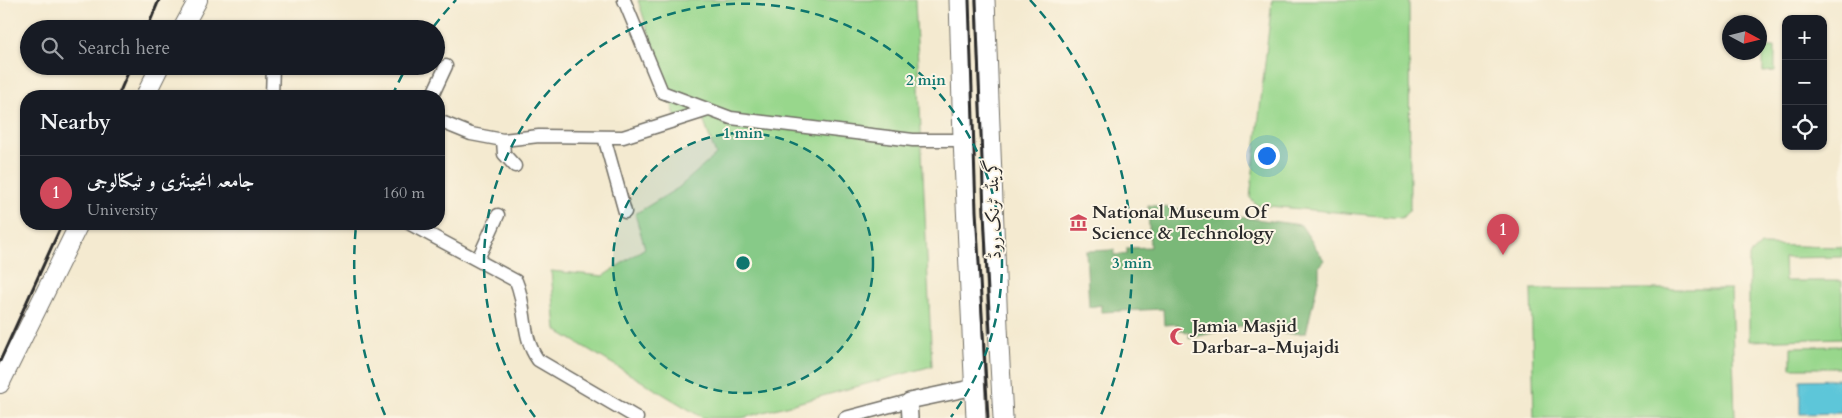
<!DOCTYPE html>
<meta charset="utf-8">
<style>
:root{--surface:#171b24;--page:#242831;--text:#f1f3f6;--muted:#9ea1a6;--line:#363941;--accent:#d1495b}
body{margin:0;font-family:Cardo,Amiri,serif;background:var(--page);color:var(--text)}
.controls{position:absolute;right:15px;top:15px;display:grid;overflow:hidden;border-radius:10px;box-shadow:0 1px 4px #0004}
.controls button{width:45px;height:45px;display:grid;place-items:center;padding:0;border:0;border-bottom:1px solid var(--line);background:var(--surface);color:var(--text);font:25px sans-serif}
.compass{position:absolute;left:1722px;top:15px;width:45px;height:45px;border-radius:50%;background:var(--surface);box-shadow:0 1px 4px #0004;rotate:97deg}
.you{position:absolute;left:1266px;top:155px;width:18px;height:18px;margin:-12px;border:4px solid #fff;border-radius:50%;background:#1a73e8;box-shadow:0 0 0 8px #1a73e833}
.badge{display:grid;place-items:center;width:32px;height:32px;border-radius:50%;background:var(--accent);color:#fff;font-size:16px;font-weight:700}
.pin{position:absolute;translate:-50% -41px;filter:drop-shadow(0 1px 2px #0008)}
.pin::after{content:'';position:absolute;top:26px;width:18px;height:15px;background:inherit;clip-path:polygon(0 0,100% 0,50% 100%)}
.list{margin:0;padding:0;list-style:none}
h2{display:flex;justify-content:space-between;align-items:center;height:65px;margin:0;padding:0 20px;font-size:21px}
h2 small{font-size:16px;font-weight:400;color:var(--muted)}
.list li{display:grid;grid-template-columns:32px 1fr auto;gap:15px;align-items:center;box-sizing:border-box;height:75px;padding:0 20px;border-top:1px solid var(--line)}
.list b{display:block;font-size:19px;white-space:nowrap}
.list p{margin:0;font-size:16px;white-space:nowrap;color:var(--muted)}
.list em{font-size:16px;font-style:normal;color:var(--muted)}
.icon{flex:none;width:28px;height:28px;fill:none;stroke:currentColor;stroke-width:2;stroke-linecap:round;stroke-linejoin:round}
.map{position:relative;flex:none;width:1842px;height:418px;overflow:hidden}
.search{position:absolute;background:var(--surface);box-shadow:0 1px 4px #0004;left:20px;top:20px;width:425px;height:55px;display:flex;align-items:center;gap:12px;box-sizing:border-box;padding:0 18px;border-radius:28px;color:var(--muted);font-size:19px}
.panel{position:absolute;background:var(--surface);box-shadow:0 1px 4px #0004;left:20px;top:90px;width:425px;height:140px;border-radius:20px}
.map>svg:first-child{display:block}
.green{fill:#98d78c;stroke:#62815c}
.forest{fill:#7ab878;stroke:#527252}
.water{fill:#5dc6d9;stroke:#447882}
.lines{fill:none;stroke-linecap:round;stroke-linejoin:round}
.minor-casing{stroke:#716e65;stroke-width:15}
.tertiary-casing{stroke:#716e65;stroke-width:18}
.secondary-casing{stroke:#716e65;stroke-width:20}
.primary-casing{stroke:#716e65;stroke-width:21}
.minor{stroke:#fff;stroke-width:12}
.tertiary{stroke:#fff;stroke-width:15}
.secondary{stroke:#fff;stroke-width:18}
.primary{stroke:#fff;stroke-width:19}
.rail{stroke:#2b2b2b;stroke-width:3}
.ring{fill:none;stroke:#0f766e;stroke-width:2.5;stroke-dasharray:9 6}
.labels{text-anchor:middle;stroke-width:4;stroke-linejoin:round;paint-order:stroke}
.street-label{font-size:18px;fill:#2b2b2b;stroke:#fcf5e5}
.poi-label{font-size:18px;font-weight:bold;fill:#2b2b2b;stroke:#fcf5e5;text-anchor:start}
.centre{fill:#0f766e;stroke:#fcf5e5;stroke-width:2.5}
.ring-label{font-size:15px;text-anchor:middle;font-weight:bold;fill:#0f766e;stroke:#fcf5e5;stroke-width:4;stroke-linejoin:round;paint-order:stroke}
</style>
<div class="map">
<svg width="1842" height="418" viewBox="0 0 1842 418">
<rect width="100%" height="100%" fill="#fcf5e5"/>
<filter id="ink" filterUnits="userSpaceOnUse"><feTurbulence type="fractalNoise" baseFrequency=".02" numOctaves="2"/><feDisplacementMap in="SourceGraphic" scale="10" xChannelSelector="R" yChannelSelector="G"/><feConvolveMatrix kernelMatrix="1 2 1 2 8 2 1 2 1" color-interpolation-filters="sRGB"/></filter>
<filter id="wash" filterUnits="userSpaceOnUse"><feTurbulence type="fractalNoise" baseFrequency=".0096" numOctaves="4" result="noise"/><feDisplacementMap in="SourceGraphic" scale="20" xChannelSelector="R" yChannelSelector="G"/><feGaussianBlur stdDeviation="1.12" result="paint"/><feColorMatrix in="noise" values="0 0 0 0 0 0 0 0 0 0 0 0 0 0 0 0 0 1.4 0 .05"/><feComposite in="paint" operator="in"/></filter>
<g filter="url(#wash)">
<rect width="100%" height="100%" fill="#f4ead0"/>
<path class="green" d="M638 0H915L932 366 742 418H703L556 330 551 271 603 276 645 248 635 214 678 188 716 155 700 111 676 118Z
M1272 0H1409L1410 209 1402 218 1257 205 1250 198Z
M1763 47H1775V71L1763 72Z
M1761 245 1842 247V257L1784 258 1785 281H1842V338L1749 341V256Z
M1531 289H1731L1735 418H1534Z
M1842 346V368H1791V347Z"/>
<path class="forest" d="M1148 205 1301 225 1324 260 1319 266V277L1306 333 1284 334 1283 325 1245 326 1189 338V332H1185L1184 330H1178V324L1164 325 1163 309 1101 312V305L1089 307 1086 251 1114 250V255L1127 254V248L1150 247Z"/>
<path class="water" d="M1842 379V413L1800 414V380Z"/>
</g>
<g filter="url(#ink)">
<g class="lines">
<defs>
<path id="minor" d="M624 0 662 92 731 118 913 140H963
M272 96 273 66
M432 96 446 66
M439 121 471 134 503 140 539 136 623 137 708 110
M604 137 625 212
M503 140 504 154 515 166
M410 224 516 281C527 306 521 337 538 360L637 418
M478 259 498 215
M845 418 909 401"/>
<path id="tertiary" d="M910 418 909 401 975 387"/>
<path id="secondary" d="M182 29 198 0
M145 96 160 66
M0 384 79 224"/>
<path id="primary" d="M959 0 963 140 976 418
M985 0 998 327 1003 418"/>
</defs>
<use href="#minor" class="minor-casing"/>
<use href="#tertiary" class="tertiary-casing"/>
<use href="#secondary" class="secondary-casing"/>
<use href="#primary" class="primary-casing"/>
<use href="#minor" class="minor"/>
<use href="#tertiary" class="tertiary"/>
<use href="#secondary" class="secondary"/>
<use href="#primary" class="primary"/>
<path class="rail" d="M969 0 976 211 988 418
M976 0 984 212 990 332
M147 29 159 0
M118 96 131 66
M0 361 62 224"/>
</g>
</g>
<circle cx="743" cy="263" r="130" fill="#0f766e" fill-opacity=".12"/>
<g class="ring">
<circle cx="743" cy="263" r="130"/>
<path d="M535 417A259 259 0 1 1 951 417"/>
<path d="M385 415A389 389 0 0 1 356 226M392 96A389 389 0 0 1 406 68M434 26A389 389 0 0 1 456 0M1030 0A389 389 0 0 1 1101 415"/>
</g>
<defs>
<symbol id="museum-bare" viewBox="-9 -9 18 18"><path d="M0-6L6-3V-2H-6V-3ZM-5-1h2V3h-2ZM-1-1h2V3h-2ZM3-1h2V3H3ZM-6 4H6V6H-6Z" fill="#d1495b" stroke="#fcf5e5" stroke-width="2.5" paint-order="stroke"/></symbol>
<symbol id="mosque-bare" viewBox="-9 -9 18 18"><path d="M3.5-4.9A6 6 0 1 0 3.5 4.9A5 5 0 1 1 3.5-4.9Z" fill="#d1495b" stroke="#fcf5e5" stroke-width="2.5" paint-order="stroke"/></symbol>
</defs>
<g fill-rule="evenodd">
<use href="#museum-bare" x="1066" y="210" width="25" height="25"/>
<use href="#mosque-bare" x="1166" y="324" width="25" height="25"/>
</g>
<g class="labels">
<g class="street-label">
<text transform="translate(993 209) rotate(-92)" y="6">گرینڈ ٹرنک روڈ</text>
</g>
<g class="poi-label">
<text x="1092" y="218">National Museum Of<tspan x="1092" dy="21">Science &amp; Technology</tspan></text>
<text x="1192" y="332">Jamia Masjid<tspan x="1192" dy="21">Darbar-a-Mujajdi</tspan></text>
</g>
</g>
<circle cx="743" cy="263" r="8" class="centre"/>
<g class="ring-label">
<text x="926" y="85">2 min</text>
<text x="743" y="138">1 min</text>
<text x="1132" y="268">3 min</text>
</g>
</svg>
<div class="controls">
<button>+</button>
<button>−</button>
<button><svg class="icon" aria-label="locate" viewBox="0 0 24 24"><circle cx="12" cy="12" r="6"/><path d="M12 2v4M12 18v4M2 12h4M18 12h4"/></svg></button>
</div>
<svg class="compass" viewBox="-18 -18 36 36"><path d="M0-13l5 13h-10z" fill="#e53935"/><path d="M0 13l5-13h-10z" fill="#9ea1a6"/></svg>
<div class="you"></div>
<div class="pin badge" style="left:1503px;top:255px">1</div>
<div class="search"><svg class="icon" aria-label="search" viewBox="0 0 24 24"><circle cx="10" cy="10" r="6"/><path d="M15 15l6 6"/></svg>Search here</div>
<section class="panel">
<h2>Nearby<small></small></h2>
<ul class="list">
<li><span class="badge">1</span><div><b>جامعہ انجینئری و ٹیکنالوجی</b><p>University</p></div><em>160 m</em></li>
</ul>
</section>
</div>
